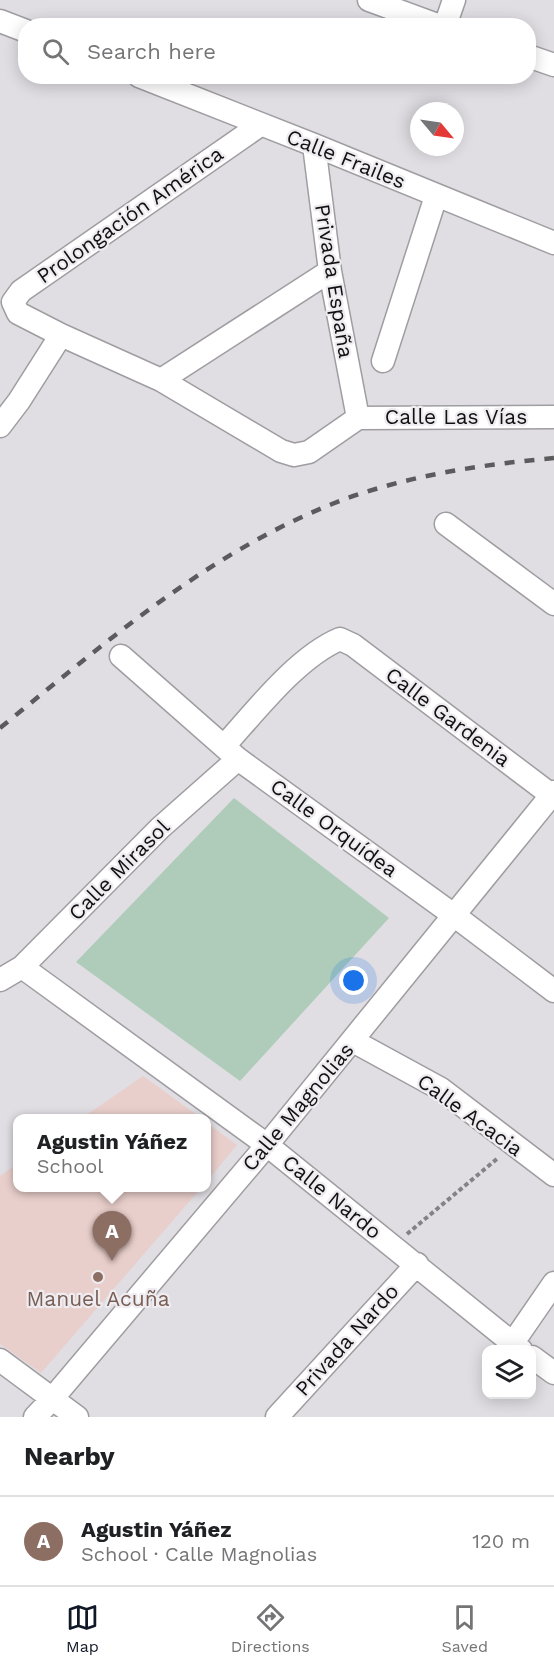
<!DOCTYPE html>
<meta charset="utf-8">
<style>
:root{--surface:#fff;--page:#f6f6f6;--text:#202124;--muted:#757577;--line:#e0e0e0;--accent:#111827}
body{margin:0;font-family:"Work Sans",sans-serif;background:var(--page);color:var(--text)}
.controls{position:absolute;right:18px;bottom:18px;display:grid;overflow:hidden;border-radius:12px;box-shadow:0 3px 15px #0003}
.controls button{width:54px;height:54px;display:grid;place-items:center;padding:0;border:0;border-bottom:2px solid var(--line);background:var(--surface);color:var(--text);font:30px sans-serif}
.compass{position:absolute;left:410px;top:102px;width:54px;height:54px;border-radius:50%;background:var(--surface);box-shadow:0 3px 15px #0003;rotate:119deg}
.you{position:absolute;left:354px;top:981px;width:21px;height:21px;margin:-15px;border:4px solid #fff;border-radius:50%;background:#1a73e8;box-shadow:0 0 0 9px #1a73e833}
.badge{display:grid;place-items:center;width:39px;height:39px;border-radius:50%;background:var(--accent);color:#fff;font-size:20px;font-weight:700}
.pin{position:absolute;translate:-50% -50px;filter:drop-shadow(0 2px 3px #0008)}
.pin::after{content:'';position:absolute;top:32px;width:21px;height:18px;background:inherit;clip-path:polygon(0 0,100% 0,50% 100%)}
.popup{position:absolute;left:13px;top:1114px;width:198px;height:78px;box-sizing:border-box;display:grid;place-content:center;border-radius:12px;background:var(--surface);filter:drop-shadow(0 2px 4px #0005);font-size:20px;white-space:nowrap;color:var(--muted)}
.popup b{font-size:22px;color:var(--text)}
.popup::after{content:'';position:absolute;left:50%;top:100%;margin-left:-12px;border:12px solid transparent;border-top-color:var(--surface)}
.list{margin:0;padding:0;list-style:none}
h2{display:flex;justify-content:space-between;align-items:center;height:78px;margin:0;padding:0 24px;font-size:26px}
h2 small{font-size:20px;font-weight:400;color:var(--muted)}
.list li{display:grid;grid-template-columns:39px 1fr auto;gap:18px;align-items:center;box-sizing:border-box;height:90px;padding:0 24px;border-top:2px solid var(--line)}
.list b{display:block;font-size:22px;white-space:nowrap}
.list p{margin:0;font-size:20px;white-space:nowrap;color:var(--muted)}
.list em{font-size:20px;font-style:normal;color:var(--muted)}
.icon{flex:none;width:33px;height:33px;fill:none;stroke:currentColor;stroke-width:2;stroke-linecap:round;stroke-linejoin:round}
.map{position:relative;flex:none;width:554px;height:1417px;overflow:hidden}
.search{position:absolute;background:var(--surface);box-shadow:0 3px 15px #0003;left:18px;right:18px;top:18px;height:66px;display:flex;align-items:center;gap:15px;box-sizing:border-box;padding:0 21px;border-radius:24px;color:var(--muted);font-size:22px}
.sheet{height:168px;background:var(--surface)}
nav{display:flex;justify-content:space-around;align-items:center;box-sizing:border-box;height:84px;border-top:2px solid var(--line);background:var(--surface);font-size:16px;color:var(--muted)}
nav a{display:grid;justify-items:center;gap:3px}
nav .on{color:var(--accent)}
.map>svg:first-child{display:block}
.education{fill:#e9cfcb}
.green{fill:#aeccb9}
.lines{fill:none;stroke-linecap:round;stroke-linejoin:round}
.minor-casing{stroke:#9f9da1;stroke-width:25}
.path{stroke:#838285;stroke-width:4;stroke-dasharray:4.5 3;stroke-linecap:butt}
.minor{stroke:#fff;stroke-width:22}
.rail{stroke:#5b5a5c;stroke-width:4.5;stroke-dasharray:10 10;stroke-linecap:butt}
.education-dot{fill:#8d6e63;stroke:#eeecf0;stroke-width:2}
.labels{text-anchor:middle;stroke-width:4.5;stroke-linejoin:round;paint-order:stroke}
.street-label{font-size:21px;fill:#111112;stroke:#eeecf0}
.education-label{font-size:21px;fill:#785e54;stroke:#eeecf0}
</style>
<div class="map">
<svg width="554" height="1417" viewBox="0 0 554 1417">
<rect width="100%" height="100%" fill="#e0dee3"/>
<path class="education" d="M143 1076 201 1118H82Z
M207 1123 237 1145 207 1181Z
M17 1164 18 1188H201L41 1373 0 1344V1176Z"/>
<path class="green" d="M234 798 389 918 240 1081 76 962Z"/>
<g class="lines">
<defs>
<path id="minor" d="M369 0 440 26
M0 21 26 31
M445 26 454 0
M528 56 554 65
M139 76 314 145 554 243
M260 125 21 291 13 302 18 313 61 335 161 380 281 451 294 455 309 452 358 418
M314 145 330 271 358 418
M383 361 436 196
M161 380 330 271
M358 418 554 417
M0 426 19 401 61 335
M446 524 554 604
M121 656 238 759 455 916 554 991
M224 746C255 712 297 657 340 639L353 645 554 797
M22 967 267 1145 521 1350
M0 980 22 967 160 828 238 759
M353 1041 441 1089 554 1175
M512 1344 554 1283
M532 1357 554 1373
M0 1360 77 1417
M35 1417 52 1399 267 1145 554 792
M277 1417 417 1264"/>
</defs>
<use href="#minor" class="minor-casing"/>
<path class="path" d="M407 1234 498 1158"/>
<use href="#minor" class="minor"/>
<path class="rail" d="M0 728C105 643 205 555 332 504 403 476 478 465 554 458"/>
</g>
<circle class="education-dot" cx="98" cy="1277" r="6"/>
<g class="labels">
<g class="street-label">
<text transform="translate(346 159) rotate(22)" y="7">Calle Frailes</text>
<text transform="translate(130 215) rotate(-35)" y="7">Prolongación América</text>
<text transform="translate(334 281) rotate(81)" y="7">Privada España</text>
<text x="456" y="424">Calle Las Vías</text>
<text transform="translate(448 717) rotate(37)" y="7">Calle Gardenia</text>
<text transform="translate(334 828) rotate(36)" y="7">Calle Orquídea</text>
<text transform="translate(119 870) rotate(-45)" y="7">Calle Mirasol</text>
<text transform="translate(298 1107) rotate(-50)" y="7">Calle Magnolias</text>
<text transform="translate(470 1115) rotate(36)" y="7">Calle Acacia</text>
<text transform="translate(332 1197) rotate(39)" y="7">Calle Nardo</text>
<text transform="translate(347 1340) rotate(-48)" y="7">Privada Nardo</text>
</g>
<g class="education-label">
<text x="98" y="1306">Manuel Acuña</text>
</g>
</g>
</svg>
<div class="controls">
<button><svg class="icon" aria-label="layers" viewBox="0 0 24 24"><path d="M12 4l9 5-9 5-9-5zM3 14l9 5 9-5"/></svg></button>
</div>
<svg class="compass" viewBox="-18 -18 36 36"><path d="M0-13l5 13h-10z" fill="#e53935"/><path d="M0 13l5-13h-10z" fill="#757577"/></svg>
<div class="you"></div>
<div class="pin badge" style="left:112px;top:1261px;background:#8d6e63">A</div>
<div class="popup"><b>Agustin Yáñez</b>School</div>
<div class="search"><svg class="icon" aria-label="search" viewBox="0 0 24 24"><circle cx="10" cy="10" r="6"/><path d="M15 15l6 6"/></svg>Search here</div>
</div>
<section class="sheet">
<h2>Nearby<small></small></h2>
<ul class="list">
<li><span class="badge" style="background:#8d6e63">A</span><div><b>Agustin Yáñez</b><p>School · Calle Magnolias</p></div><em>120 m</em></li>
</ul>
</section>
<nav>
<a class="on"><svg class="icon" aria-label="map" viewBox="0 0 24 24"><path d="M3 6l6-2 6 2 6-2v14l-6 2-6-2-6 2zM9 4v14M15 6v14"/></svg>Map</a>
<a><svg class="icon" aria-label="directions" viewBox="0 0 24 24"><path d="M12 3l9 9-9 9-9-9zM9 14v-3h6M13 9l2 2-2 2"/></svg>Directions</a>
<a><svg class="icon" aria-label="saved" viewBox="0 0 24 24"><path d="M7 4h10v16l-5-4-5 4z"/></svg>Saved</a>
</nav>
